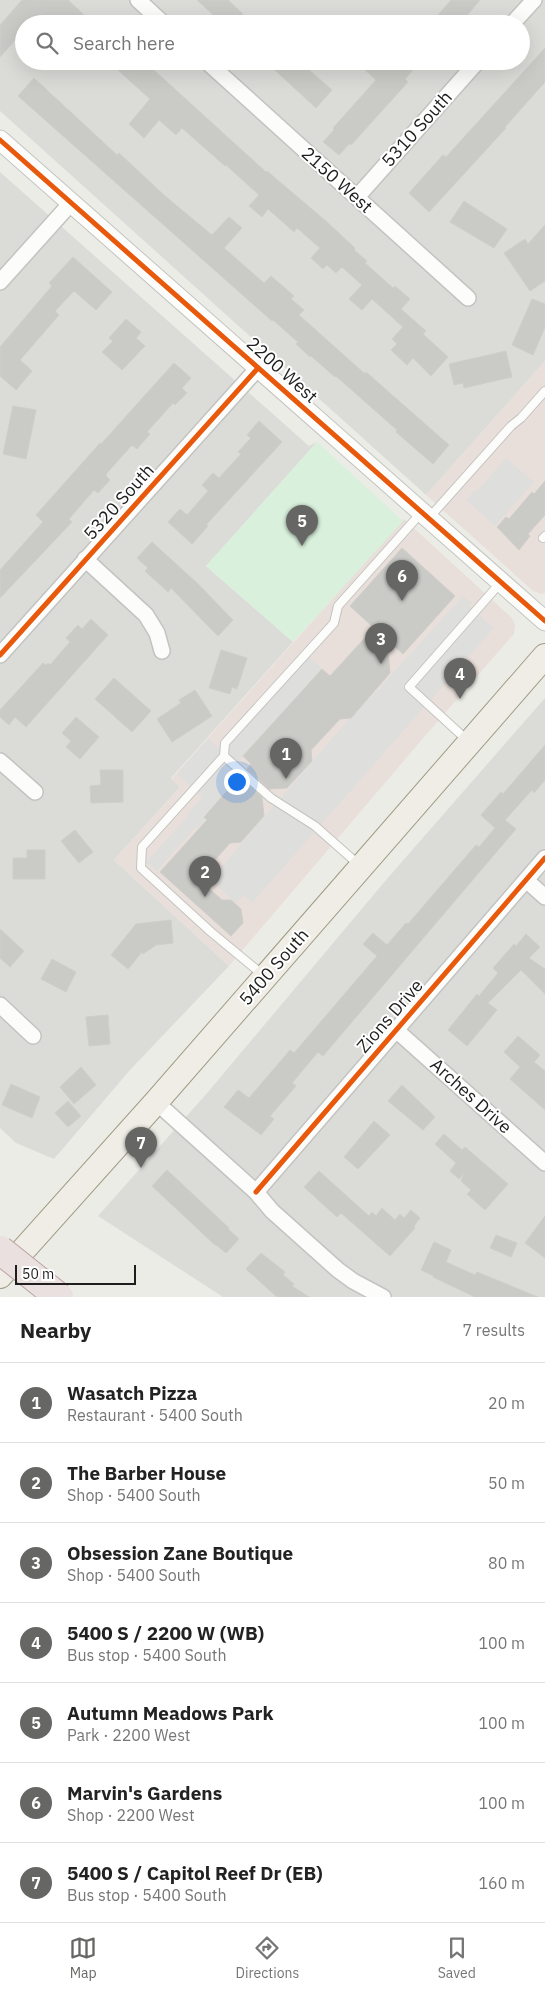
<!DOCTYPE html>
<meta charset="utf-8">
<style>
:root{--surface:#fff;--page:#f6f6f6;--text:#222;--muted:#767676;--line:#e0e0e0;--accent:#666664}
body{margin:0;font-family:"IBM Plex Sans",sans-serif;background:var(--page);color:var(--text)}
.scale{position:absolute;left:15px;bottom:12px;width:121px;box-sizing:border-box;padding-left:5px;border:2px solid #1e1e1e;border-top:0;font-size:14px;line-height:18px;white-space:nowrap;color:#1e1e1e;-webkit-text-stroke:4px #fff;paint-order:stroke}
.you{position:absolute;left:236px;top:781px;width:18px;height:18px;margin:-12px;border:4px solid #fff;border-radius:50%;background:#1a73e8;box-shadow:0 0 0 8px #1a73e833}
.badge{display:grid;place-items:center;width:32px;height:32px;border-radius:50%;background:var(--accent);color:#fff;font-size:16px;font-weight:700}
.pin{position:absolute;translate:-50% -41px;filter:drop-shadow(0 1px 2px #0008)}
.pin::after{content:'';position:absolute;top:26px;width:18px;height:15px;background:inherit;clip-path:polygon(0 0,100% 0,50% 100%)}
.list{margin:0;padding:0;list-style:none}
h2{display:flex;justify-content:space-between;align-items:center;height:65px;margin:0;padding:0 20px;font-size:21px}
h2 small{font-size:16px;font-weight:400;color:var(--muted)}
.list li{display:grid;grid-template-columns:32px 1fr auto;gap:15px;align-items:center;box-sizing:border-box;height:80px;padding:0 20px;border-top:1px solid var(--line)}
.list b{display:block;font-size:19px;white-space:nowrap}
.list p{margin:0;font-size:16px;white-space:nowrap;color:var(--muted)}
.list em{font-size:16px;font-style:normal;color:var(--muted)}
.icon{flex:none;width:28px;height:28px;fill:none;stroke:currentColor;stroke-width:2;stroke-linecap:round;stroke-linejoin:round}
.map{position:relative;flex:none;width:545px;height:1297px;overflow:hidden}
.search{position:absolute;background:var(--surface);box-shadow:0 5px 20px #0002;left:15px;right:15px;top:15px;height:55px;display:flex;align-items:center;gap:12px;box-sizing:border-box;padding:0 18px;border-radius:28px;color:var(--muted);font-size:19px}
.sheet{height:625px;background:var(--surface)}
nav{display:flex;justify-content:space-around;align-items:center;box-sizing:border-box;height:70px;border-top:1px solid var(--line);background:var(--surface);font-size:14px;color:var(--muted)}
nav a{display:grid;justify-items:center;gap:2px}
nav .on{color:var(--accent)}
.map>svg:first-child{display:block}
.residential{fill:#dbdbd8;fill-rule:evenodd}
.commercial{fill:#e9dfda}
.park{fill:#d8f0dc}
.parking{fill:#dededc}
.building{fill:#cacac7;stroke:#cfcec9}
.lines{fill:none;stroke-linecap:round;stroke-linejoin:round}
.service-casing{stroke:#c3c3c1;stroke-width:10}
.minor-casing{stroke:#c3c3c1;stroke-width:18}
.tertiary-casing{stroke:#c3c3c1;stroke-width:21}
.primary-casing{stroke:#a09c86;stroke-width:26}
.service{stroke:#fcfcfb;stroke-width:8}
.minor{stroke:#fcfcfb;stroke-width:15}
.tertiary{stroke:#fcfcfb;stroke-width:19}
.primary{stroke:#efede5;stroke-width:24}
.motorway-bridge-casing{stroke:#bea2a4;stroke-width:30;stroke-linecap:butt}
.motorway-bridge{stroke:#e9e0df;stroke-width:28}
.cycleway-casing{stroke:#fff;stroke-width:8}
.cycleway{stroke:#e8590c;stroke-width:5}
.labels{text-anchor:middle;stroke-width:4;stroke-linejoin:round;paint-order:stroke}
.street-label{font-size:18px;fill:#1e1e1e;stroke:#fff}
</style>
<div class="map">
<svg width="545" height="1297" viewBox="0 0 545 1297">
<rect width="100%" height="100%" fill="#ecece7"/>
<path class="residential" d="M0 0H545V361L426 495 0 111ZM24 24H521V61H24Z
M0 172 309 446 317 442 206 566 293 642 171 778 180 787 114 860 229 966 130 1070 54 1159 16 1143 0 1128Z
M545 698V1297H223L98 1216 208 1092 386 880Z"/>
<path class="commercial" d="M545 361V593L541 594 533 591 426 495Z
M404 519 512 618 515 625 514 634 431 729 229 966 114 860 180 787 171 779Z"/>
<path class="park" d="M317 442 403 521 293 642 206 566Z"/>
<path class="parking" d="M506 458 534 482 495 526 466 500 475 490 477 491Z
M463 596 472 603 469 606 494 628 252 903 243 895 236 903 210 880 349 719 371 697Z
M309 657 322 668 227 774 235 781 203 816 206 819 197 829 195 828 157 871 146 862 188 816 187 814 202 797 177 774 208 739 223 752Z"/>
<path class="building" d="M22 0H68L94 24H51L40 14 30 24H24V30L0 57V25Z
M197 0H228L243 14 235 24H223Z
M451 0H480L460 24H430Z
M545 48V82L505 127 506 128 429 212 409 193 443 155 446 157Z
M108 61H144L266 172 267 171 327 222 355 248 354 250 367 261 365 263 393 288 395 286 410 299 401 309 426 331 423 334 448 357 431 376 413 358 407 365 391 350 397 344 392 339 403 327 372 299 362 310 349 299 362 285 342 267 336 273 327 265 323 269 311 258 320 248 297 228 294 232 268 209 262 217 249 206 259 195 226 165 225 166 182 128 176 135 159 120 144 138 129 124 150 99Z
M265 61H299L332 90 316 108Z
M372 61H421L405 79 408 82 351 145 350 143 339 155 323 142 334 130 333 128 376 80 365 70Z
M34 78 117 155 119 153 165 196 212 235 229 217 242 228 224 248 264 283 271 276 294 296 291 299 304 310 299 315 365 374 366 372 449 445 433 464 396 432 397 430 336 376 335 377 311 356 310 357 296 344 298 342 273 320 272 321 18 96Z
M464 201 507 229 494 248 450 222Z
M545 225V281L530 291 504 253 525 239 528 244Z
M73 257 112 292 96 310 74 291 55 311 59 315 20 360 32 371 16 390 0 376V347L52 286 49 283Z
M532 299 545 304V327L533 355 512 345Z
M126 319 141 332 136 338 145 346 122 370 102 352 113 341 109 338Z
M506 351 512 377 464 388 463 383 454 385 449 364Z
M174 363 191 378 182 388 187 393 175 405 173 403 147 432 150 434 137 449 132 445 107 473 106 476 110 480 98 493 94 490 69 519 72 522 0 598V570L43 522 36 515 100 443 101 444Z
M13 406 36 410 26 459 3 454Z
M259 421 282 442 206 525 208 526 192 544 168 522 180 509 187 515 208 491 202 485 213 473 219 478 241 454 238 452 251 438 247 435Z
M545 481V515L528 534 530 536 519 550 497 527 506 517 509 519 532 492 534 494Z
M152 542 197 583 233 620 218 636 171 588 168 592 145 571 148 568 137 558Z
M402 548 455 596 403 654 387 640 390 673 351 718 340 719 311 750 312 761 287 788 269 789 247 769 251 764 243 756 322 669 330 676 374 628 350 606Z
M91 619 108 635 26 727 15 717 9 725 0 717V710L43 663 46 665 48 663 50 665 70 642 66 638 78 625 82 629Z
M221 650 247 658 237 689 232 687 230 694 209 688Z
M114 678 151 711 132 732 95 699Z
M195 690 212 716 172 742 157 719 181 703 179 700Z
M76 717 99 737 80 759 66 747 71 741 62 733Z
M545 745V780L534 793 532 790 505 820 516 829 323 1056 318 1052 292 1083 296 1086 270 1116 274 1119 261 1135 224 1107 238 1090 249 1098 290 1050 294 1053 377 956 363 944 373 933 387 945 406 923 408 924 476 845 479 847 495 828 481 815 501 792 503 794Z
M100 770H123V802L91 803 90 786 101 785Z
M239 777 262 797 264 816 241 842 230 843 198 879 222 900H231L241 909 243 923 231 936 160 872 207 820 204 817Z
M75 830 93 852 79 863 61 841Z
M27 850H45V879H13V858H27Z
M171 920 173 943 156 945 143 954 142 952 128 969 111 955 136 924Z
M0 929 24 951 10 967 0 958Z
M526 934 540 947 529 958 545 969V994L521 970 488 1003 497 1010 467 1046 448 1030 477 994 479 996 498 973 493 968 514 944 516 946Z
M52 959 76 972 66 992 41 979Z
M108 1015 110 1044 89 1046 86 1017Z
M518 1036 540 1055 534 1062 545 1071V1110L510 1079 520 1067 504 1052Z
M81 1067 96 1085 74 1104 60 1087Z
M11 1084 40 1097 32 1118 2 1105Z
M402 1085 435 1117 423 1130 388 1101Z
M68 1101 81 1116 68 1127 55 1113Z
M374 1121 390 1135 358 1169 344 1157Z
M444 1134 462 1150 465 1147 508 1184 485 1210 467 1194 471 1190 461 1181 464 1173 459 1179 450 1171 456 1163 435 1144Z
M167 1170 229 1228 228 1229 239 1239 226 1253 215 1244V1245L152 1186Z
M319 1171 369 1216 372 1212 376 1216 382 1208 395 1220 400 1214 404 1218 411 1210 420 1218 414 1226 415 1228 390 1256 341 1213 337 1217 304 1187Z
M545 1216V1258L525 1243Z
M496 1235 517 1243 511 1257 490 1248Z
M434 1242 451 1250 446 1262 475 1275 477 1272 538 1297H475L433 1277 434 1276 421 1270Z
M261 1253 285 1272 283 1275 294 1284 292 1286 309 1297H277L246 1269Z"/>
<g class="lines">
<defs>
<path id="service" d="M428 519 511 426 521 418 545 391
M543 538 545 536
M468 741 409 687 501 582
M224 756 271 798 315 826 358 864
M263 975 211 932 141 868 142 847 224 756 225 743 334 623 338 606 421 513"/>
<path id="minor" d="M138 0 164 24
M512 24 534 0
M206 61 468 298
M357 197 478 61
M0 282 71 203
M85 559 146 615 157 633 162 651
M0 655 258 368
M0 761 35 792
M526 880 545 897
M0 1005 33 1036
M396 1030 545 1163
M156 1102 256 1192 272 1211 338 1270 353 1281 383 1297
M256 1192 545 858"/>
<path id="tertiary" d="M0 140 545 621"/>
<path id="primary" d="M0 1276 156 1102 545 656"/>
</defs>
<use href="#service" class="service-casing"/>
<use href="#minor" class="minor-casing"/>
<use href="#tertiary" class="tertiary-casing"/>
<use href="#primary" class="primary-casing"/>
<use href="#service" class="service"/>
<use href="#minor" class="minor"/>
<use href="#tertiary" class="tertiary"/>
<use href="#primary" class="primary"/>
<defs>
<path id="motorway-bridge" d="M0 1250 59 1297"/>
</defs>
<use href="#motorway-bridge" class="motorway-bridge-casing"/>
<use href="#motorway-bridge" class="motorway-bridge"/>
<defs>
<path id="cycleway" d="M0 140 545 621
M0 655 258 368
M256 1192 545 858"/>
</defs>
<use href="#cycleway" class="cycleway-casing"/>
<use href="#cycleway" class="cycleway"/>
</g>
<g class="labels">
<g class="street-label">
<text transform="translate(417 129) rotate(-48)" y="6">5310 South</text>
<text transform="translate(337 180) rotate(42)" y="6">2150 West</text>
<text transform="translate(282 370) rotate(42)" y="6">2200 West</text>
<text transform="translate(119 502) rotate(-48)" y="6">5320 South</text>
<text transform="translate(274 967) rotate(-49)" y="6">5400 South</text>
<text transform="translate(390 1016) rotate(-49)" y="6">Zions Drive</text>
<text transform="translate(471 1096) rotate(42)" y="6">Arches Drive</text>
</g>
</g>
</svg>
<div class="scale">50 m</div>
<div class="you"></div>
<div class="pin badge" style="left:286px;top:779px">1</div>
<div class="pin badge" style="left:205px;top:897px">2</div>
<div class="pin badge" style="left:381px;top:664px">3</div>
<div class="pin badge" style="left:460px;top:699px">4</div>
<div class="pin badge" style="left:302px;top:546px">5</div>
<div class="pin badge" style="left:402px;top:601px">6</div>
<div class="pin badge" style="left:141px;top:1168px">7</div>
<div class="search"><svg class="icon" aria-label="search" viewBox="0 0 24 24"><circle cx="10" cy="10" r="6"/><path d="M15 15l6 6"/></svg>Search here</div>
</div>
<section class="sheet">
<h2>Nearby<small>7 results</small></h2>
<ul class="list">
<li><span class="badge">1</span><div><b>Wasatch Pizza</b><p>Restaurant · 5400 South</p></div><em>20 m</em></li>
<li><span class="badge">2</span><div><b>The Barber House</b><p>Shop · 5400 South</p></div><em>50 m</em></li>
<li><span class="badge">3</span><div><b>Obsession Zane Boutique</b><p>Shop · 5400 South</p></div><em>80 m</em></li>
<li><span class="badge">4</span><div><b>5400 S / 2200 W (WB)</b><p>Bus stop · 5400 South</p></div><em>100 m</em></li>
<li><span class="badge">5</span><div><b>Autumn Meadows Park</b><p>Park · 2200 West</p></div><em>100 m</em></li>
<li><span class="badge">6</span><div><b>Marvin's Gardens</b><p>Shop · 2200 West</p></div><em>100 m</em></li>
<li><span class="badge">7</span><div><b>5400 S / Capitol Reef Dr (EB)</b><p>Bus stop · 5400 South</p></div><em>160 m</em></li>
</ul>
</section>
<nav>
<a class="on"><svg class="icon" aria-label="map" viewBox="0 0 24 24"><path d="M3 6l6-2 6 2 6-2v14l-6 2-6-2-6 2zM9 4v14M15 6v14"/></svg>Map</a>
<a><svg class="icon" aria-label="directions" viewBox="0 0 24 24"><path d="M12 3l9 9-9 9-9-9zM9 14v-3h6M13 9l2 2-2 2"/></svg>Directions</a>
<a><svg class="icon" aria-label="saved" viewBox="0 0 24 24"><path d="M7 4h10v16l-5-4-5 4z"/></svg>Saved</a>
</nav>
